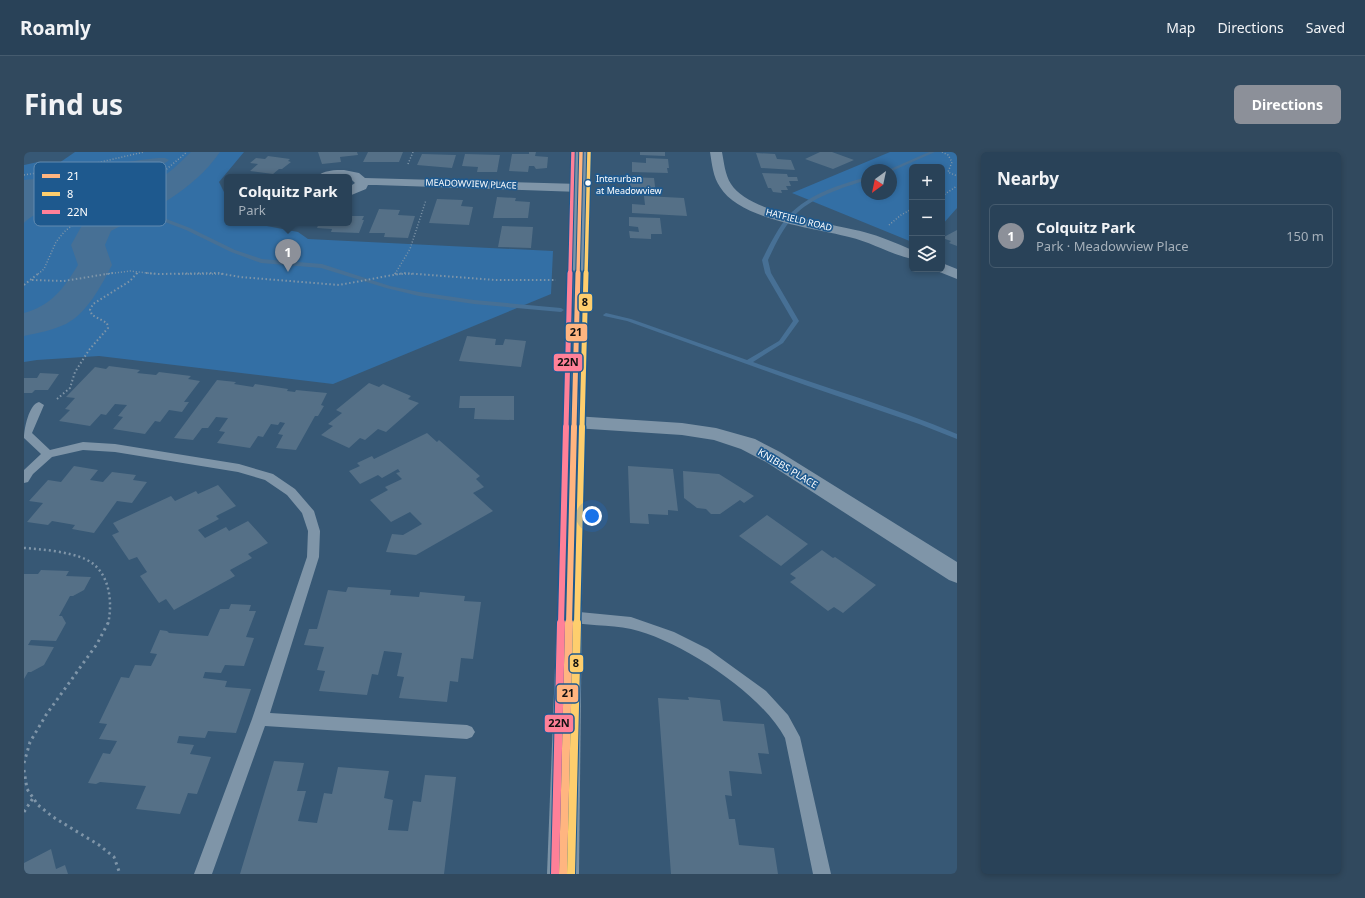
<!DOCTYPE html>
<meta charset="utf-8">
<style>
:root{--surface:#294258;--page:#31495e;--text:#f1f3f6;--muted:#a5b0ba;--line:#455b6e;--accent:#8c9099}
body{margin:0;font-family:"Noto Sans",sans-serif;background:var(--page);color:var(--text)}
.controls{position:absolute;right:12px;top:12px;display:grid;overflow:hidden;border-radius:6px;box-shadow:0 2px 6px #0003}
.controls button{width:36px;height:36px;display:grid;place-items:center;padding:0;border:0;border-bottom:1px solid var(--line);background:var(--surface);color:var(--text);font:20px sans-serif}
.compass{position:absolute;left:837px;top:12px;width:36px;height:36px;border-radius:50%;background:var(--surface);box-shadow:0 2px 6px #0003;rotate:213deg}
.you{position:absolute;left:568px;top:364px;width:14px;height:14px;margin:-10px;border:3px solid #fff;border-radius:50%;background:#1a73e8;box-shadow:0 0 0 6px #1a73e833}
.badge{display:grid;place-items:center;width:26px;height:26px;border-radius:50%;background:var(--accent);color:#fff;font-size:13px;font-weight:700}
.pin{position:absolute;translate:-50% -33px;filter:drop-shadow(0 1px 2px #0008)}
.pin::after{content:'';position:absolute;top:21px;width:14px;height:12px;background:inherit;clip-path:polygon(0 0,100% 0,50% 100%)}
.popup{position:absolute;left:200px;top:22px;width:128px;height:52px;box-sizing:border-box;display:grid;place-content:center;border-radius:6px;background:var(--surface);filter:drop-shadow(0 1px 3px #0005);font-size:13px;white-space:nowrap;color:var(--muted)}
.popup b{font-size:15px;color:var(--text)}
.popup::after{content:'';position:absolute;left:50%;top:100%;margin-left:-8px;border:8px solid transparent;border-top-color:var(--surface)}
.list{margin:0;padding:0;list-style:none}
h2{display:flex;justify-content:space-between;align-items:center;height:52px;margin:0;padding:0 16px;font-size:17px}
h2 small{font-size:13px;font-weight:400;color:var(--muted)}
.list li{display:grid;grid-template-columns:26px 1fr auto;gap:12px;align-items:center;box-sizing:border-box;height:64px;margin:0 8px 8px;padding:0 8px;border:1px solid var(--line);border-radius:6px}
.list b{display:block;font-size:15px;white-space:nowrap}
.list p{margin:0;font-size:13px;white-space:nowrap;color:var(--muted)}
.list em{font-size:13px;font-style:normal;color:var(--muted)}
.icon{flex:none;width:22px;height:22px;fill:none;stroke:currentColor;stroke-width:2;stroke-linecap:round;stroke-linejoin:round}
.map{position:relative;flex:none;width:933px;height:722px;overflow:hidden;border-radius:6px}
header{display:flex;align-items:center;gap:24px;box-sizing:border-box;height:56px;padding:0 20px;background:var(--surface);border-bottom:1px solid var(--line)}
header strong{font-size:19px}
nav{display:flex;gap:22px;margin-inline-start:auto;font-size:14px}
.intro{display:flex;align-items:center;justify-content:space-between;box-sizing:border-box;height:96px;padding:0 24px}
h1{margin:0;font-size:28px}
.button{padding:10px 18px;border-radius:6px;background:var(--accent);color:#fff;font-size:14px;font-weight:700}
main{display:flex;gap:24px;padding:0 24px}
aside{flex:1;background:var(--surface);border-radius:6px;box-shadow:0 2px 6px #0003}
.map>svg:first-child{display:block}
.green{fill:#336fa5;fill-rule:evenodd}
.water{fill:#477095}
.lines{fill:none;stroke-linecap:round;stroke-linejoin:round}
.stream{fill:#477095;fill-rule:evenodd}
.river{fill:#477095;fill-rule:evenodd}
.building{fill:#557087}
.path-far3{stroke:#7f95a8;stroke-width:1.5;stroke-dasharray:1 2;stroke-linecap:butt}
.path-far2{stroke:#7f95a8;stroke-width:2;stroke-dasharray:1.5 2.5;stroke-linecap:butt}
.path-far1{stroke:#7f95a8;stroke-width:2.5;stroke-dasharray:2 3;stroke-linecap:butt}
.path{stroke:#7f95a8;stroke-width:3;stroke-dasharray:2.5 4;stroke-linecap:butt}
.service{fill:#7f95a8;fill-rule:evenodd}
.minor{fill:#7f95a8;fill-rule:evenodd}
.secondary{fill:#7b92a5;fill-rule:evenodd}
.bus-1-far3-casing{stroke:#1e598e;stroke-width:5.5}
.bus-1-far2-casing{stroke:#1e598e;stroke-width:8}
.bus-1-far1-casing{stroke:#1e598e;stroke-width:9}
.bus-1-casing{stroke:#1e598e;stroke-width:10}
.bus-2-far3-casing{stroke:#1e598e;stroke-width:5.5}
.bus-2-far2-casing{stroke:#1e598e;stroke-width:8}
.bus-2-far1-casing{stroke:#1e598e;stroke-width:9}
.bus-2-casing{stroke:#1e598e;stroke-width:10}
.bus-3-far3-casing{stroke:#1e598e;stroke-width:5.5}
.bus-3-far2-casing{stroke:#1e598e;stroke-width:8}
.bus-3-far1-casing{stroke:#1e598e;stroke-width:9}
.bus-3-casing{stroke:#1e598e;stroke-width:10}
.bus-1-far3{stroke:#ffb580;stroke-width:3.5}
.bus-1-far2{stroke:#ffb580;stroke-width:5}
.bus-1-far1{stroke:#ffb580;stroke-width:6}
.bus-1{stroke:#ffb580;stroke-width:8}
.bus-2-far3{stroke:#fece6d;stroke-width:3.5}
.bus-2-far2{stroke:#fece6d;stroke-width:5}
.bus-2-far1{stroke:#fece6d;stroke-width:6}
.bus-2{stroke:#fece6d;stroke-width:8}
.bus-3-far3{stroke:#ff8098;stroke-width:3.5}
.bus-3-far2{stroke:#ff8098;stroke-width:5}
.bus-3-far1{stroke:#ff8098;stroke-width:6}
.bus-3{stroke:#ff8098;stroke-width:8}
.bus-dot{fill:#fff;stroke:#1e598e;stroke-width:1.5}
.labels{text-anchor:middle;stroke-width:3.5;stroke-linejoin:round;paint-order:stroke}
.bus-label{font-size:9px;fill:#fff;stroke:#1e598e;text-anchor:start}
.far-street-label{font-size:9px;fill:#fff;stroke:#1e598e}
.street-label{font-size:10px;fill:#fff;stroke:#1e598e}
.key{fill:#1e598e;stroke:#628bb0;stroke-width:1}
.key-label{font-size:11px;fill:#fff}
.line-badge{stroke:#1e598e;stroke-width:1.5}
.pale-badge-label{font-size:11px;text-anchor:middle;font-weight:bold;fill:#111}
</style>
<header>
<strong>Roamly</strong>
<nav><a>Map</a><a>Directions</a><a>Saved</a></nav>
</header>
<div class="intro"><h1>Find us</h1><a class="button">Directions</a></div>
<main>
<div class="map">
<svg width="933" height="722" viewBox="0 0 933 722">
<rect width="100%" height="100%" fill="#375875"/>
<path class="green" d="M51 0H220L195 30 203 46V71H227L274 80 284 87 529 99 527 142 309 232 75 204 13 208 0 210V13L14 10 35 11Z
M866 0H933V56L918 73V15H888V90L768 41ZM843 18H867V42H843Z"/>
<path class="water" d="M134 6H141L145 8C137 17 105 16 93 18 83 20 75 24 67 30L70 37 66 44 61 48C42 53 14 56 0 71V28C23 26 45 23 67 18 91 13 109 8 134 6Z"/>
<g class="lines">
<path class="stream" d="M905 0H911L868 19 864 18Z
M843 25V28C818 36 787 45 769 65 758 78 751 93 744 108L747 121 775 169 759 191 729 210C797 235 867 254 933 282V287L895 272 781 233 603 169 580 164 579 163 582 161 607 167 723 208 755 189 769 169 741 121 738 108C746 92 754 76 765 63 785 42 817 32 843 25Z
M107 55H111L166 76 211 98 238 107 298 112 366 134 395 140 450 148 537 156 540 158 537 160 450 152 395 144 362 136 297 116 237 111 207 100 162 78 107 57Z"/>
<path class="river" d="M167 0H196C169 39 128 58 87 79L81 93 88 113C77 134 64 160 42 172 29 178 14 181 0 184V161C28 153 39 137 54 113L47 93 62 66 106 45 136 27 149 17Z"/>
</g>
<path class="building" d="M294 0H333L334 3 316 5 317 10 298 12Z
M344 0H379L375 10H339Z
M505 0H512L511 4 524 5 523 16 512 17 510 14H505L504 20 485 19 488 2H505Z
M616 0H641V4L616 3Z
M796 0H808L830 8 809 17 781 7Z
M732 1 751 2 753 7 767 8 771 18 737 16Z
M398 2 432 3 428 16 393 13Z
M441 2 476 3 473 20H453L454 15 438 14Z
M244 4 266 7 264 9 267 10 258 17H255L249 22 226 19 234 12 226 11 232 6 241 7Z
M622 6 644 7 645 16H643L644 21 608 20V10L622 11Z
M738 21 763 22 764 25H773L774 29H765L767 34H762L764 38H757L758 41 749 40 747 36H744Z
M605 25 630 26 632 42 607 41Z
M620 44 660 46 663 64 608 61V52L621 53Z
M473 45 492 46 491 49 506 50 504 66H469Z
M413 47 439 48 437 54 449 55 445 73 405 71Z
M355 57 376 58 374 63 391 64 384 86 360 85 361 81H345Z
M325 64H340L338 68H340L335 81 307 80 308 77 293 76 295 71H325Z
M605 65 636 66 638 82H627V87L606 86 605 79 615 80 614 75 605 74Z
M478 74 509 75 507 96 474 95Z
M933 78V94L925 91 927 89 918 86Z
M443 184 472 187 471 193H479L481 187 502 189 497 215 435 209Z
M85 214 116 218 113 221 132 223 135 220 167 224 164 227 176 229 160 250H165L158 260 145 258 136 270 131 269 121 282 89 277 99 265 94 264 103 253 91 252 82 263 77 262 66 274 35 269 46 258 41 257 51 246 42 245 71 215 82 217Z
M16 221 35 222 24 238H11L8 241H0V226H13Z
M193 228 212 230 210 232 229 235 231 232 264 237 263 239 271 240 272 238 303 241 297 253 300 254 294 264H291L272 298 252 296 259 283 254 282 261 271 256 270 254 273 247 272 239 285 234 284 226 296 193 291 201 280 195 279 204 266 192 265 184 276H178L169 288 150 286Z
M345 231 355 235 359 232 387 244 384 247 395 251 362 280 354 277 341 288 336 286 325 296 297 283 309 274 304 272 318 261 312 258Z
M436 244H490V268L450 267 451 256H435Z
M403 281 413 290 415 288 456 324 452 327 460 335 449 341 469 359 392 403 362 400 368 382 379 383 398 372 386 360 367 370 346 348 364 338 361 335 378 327 372 321 376 320 374 317 358 326 354 323 336 332 325 319 336 314 333 311 348 304 350 307Z
M50 314 74 318 66 328 79 330 88 320 112 323 109 328 123 330 108 351 93 349 70 381 48 377 51 373 28 369 24 373 3 370 19 351 5 349 24 328 37 330Z
M604 314 649 317 654 359 644 358V363L624 362 625 372 606 371Z
M659 319 695 322 730 344 720 351 716 348 696 362H687L682 357 673 356 660 346Z
M194 333 212 354 192 364 195 367 174 378 181 386 202 375 205 379 224 369 244 391 224 402 228 406 206 418 211 424 150 458 142 447 135 451 116 424 123 420 113 405 105 408 88 383 95 380 89 371 147 344 151 349 172 339 174 342Z
M743 363 784 392 757 414 715 384Z
M798 398 809 406 811 405 852 433 819 461 810 455 804 459 766 430 772 426 766 422Z
M17 418 45 419 42 424 67 425 60 438 49 444H46L35 464H38L42 471 32 489 7 488 4 493 30 495 20 513 7 520H4L0 527V422H14Z
M324 435 367 438 366 443 395 445 396 440 441 444 440 449 457 450 449 507 437 506 434 530 426 529 423 550 375 546 380 525 373 524 378 501 360 499 354 523 348 522 343 543 295 539 301 519 293 518 300 495 280 493 285 477H293L304 438 322 440Z
M207 452 227 453 225 459H232L222 485 230 486 220 514 201 513 197 521 181 520 179 526 203 529 201 535 227 537 212 581 184 579 181 586 155 584 153 591 170 593 166 602 187 605 173 642 164 641 156 662 112 657 122 634 76 630 72 632 64 631 79 601 86 602 93 589 75 587 83 572 75 571 97 525 105 526 111 513 127 514 133 502 126 501 136 478 143 479 145 481 184 484 196 457H205Z
M664 545 696 548 699 569 740 572 745 602 734 601 738 622 705 619 708 644 701 643 705 667H711L715 693 750 696 754 722H647L634 546 665 548Z
M250 609 280 611 273 639H282L274 669 293 671 300 641 308 642 314 615 365 619 360 646 369 648 364 678 384 679 389 649 397 650 401 623 432 625 420 722H216Z
M27 697 32 717 41 713 44 722H0V711Z"/>
<g class="lines">
<path class="path-far3" d="M918 0 924 3 928 10 924 20 933 24
M384 12 389 0
M0 23 68 12 120 0
M918 44 933 34
M865 73 877 63 888 57
M14 122 20 117 32 90 40 80 51 71 108 43 126 31 163 0
M82 122 106 119 132 122
M113 122 114 120
M155 122H198
M371 122 386 97 402 48
M375 122H389"/>
<path class="path-far2" d="M122 121 135 122 194 121 216 125 315 133 380 121 471 128H532
M371 122 372 121
M8 128 40 129 89 121
M0 133 15 121
M33 247 46 236 51 220 65 198 84 176 83 171 68 163 66 158 69 152 106 129 113 121"/>
<path class="path-far1" d="M0 396C17 397 46 400 61 407 86 418 89 450 84 472"/>
<path class="path" d="M0 611 6 590 22 563 73 492 84 471
M0 618 3 637 14 653 29 665 75 693 90 705 96 722
M0 660 9 646"/>
<path class="service" d="M15 250 20 253 8 281 26 298 59 290 91 292 215 312 249 322 271 337 290 359 296 379 295 405 246 561 443 573 448 575 451 580 448 585 443 587 241 574 188 722H170L228 567 283 405 284 379 278 361 263 343 241 328 214 320 91 300 59 298 28 305 9 322 4 330 0 331V318L17 302 0 286C0 277 5 252 15 250Z
M545 459 607 465 650 480 684 497 742 539 764 563 776 585 807 722H789L761 586C737 541 656 488 607 477 585 472 561 475 540 468L538 464 540 460Z"/>
<path class="minor" d="M686 0H698C700 10 701 23 707 32 726 62 807 71 840 80 856 84 872 91 888 98V107C866 102 847 90 825 85 790 76 716 68 696 35 689 25 688 12 686 0Z
M320 18 335 21 341 26 556 32 561 33 563 36 561 39 556 40 352 33H344L342 37 325 44V35L331 31 325 25H293C298 18 312 18 320 18Z
M918 111 933 117V127L913 119 911 117H918Z
M550 264 658 271 692 276 731 287 756 300 933 410V431L925 428 742 310 717 297 690 288 658 283 550 276 543 274 540 270 543 266Z"/>
<path class="secondary" d="M551 0H563L555 722H523Z"/>
<defs>
<path id="bus-1-far3" d="M554 122 557 0"/>
<path id="bus-1-far2" d="M550 276 554 121"/>
<path id="bus-1-far1" d="M545 472 550 275"/>
<path id="bus-1" d="M539 722 545 471"/>
<path id="bus-2-far3" d="M562 122 565 0"/>
<path id="bus-2-far2" d="M558 276 562 121"/>
<path id="bus-2-far1" d="M553 472 558 275"/>
<path id="bus-2" d="M547 722 553 471"/>
<path id="bus-3-far3" d="M546 122 549 0"/>
<path id="bus-3-far2" d="M542 276 546 121"/>
<path id="bus-3-far1" d="M537 472 542 275"/>
<path id="bus-3" d="M531 722 537 471"/>
</defs>
<use href="#bus-1-far3" class="bus-1-far3-casing"/>
<use href="#bus-1-far2" class="bus-1-far2-casing"/>
<use href="#bus-1-far1" class="bus-1-far1-casing"/>
<use href="#bus-1" class="bus-1-casing"/>
<use href="#bus-2-far3" class="bus-2-far3-casing"/>
<use href="#bus-2-far2" class="bus-2-far2-casing"/>
<use href="#bus-2-far1" class="bus-2-far1-casing"/>
<use href="#bus-2" class="bus-2-casing"/>
<use href="#bus-3-far3" class="bus-3-far3-casing"/>
<use href="#bus-3-far2" class="bus-3-far2-casing"/>
<use href="#bus-3-far1" class="bus-3-far1-casing"/>
<use href="#bus-3" class="bus-3-casing"/>
<use href="#bus-1-far3" class="bus-1-far3"/>
<use href="#bus-1-far2" class="bus-1-far2"/>
<use href="#bus-1-far1" class="bus-1-far1"/>
<use href="#bus-1" class="bus-1"/>
<use href="#bus-2-far3" class="bus-2-far3"/>
<use href="#bus-2-far2" class="bus-2-far2"/>
<use href="#bus-2-far1" class="bus-2-far1"/>
<use href="#bus-2" class="bus-2"/>
<use href="#bus-3-far3" class="bus-3-far3"/>
<use href="#bus-3-far2" class="bus-3-far2"/>
<use href="#bus-3-far1" class="bus-3-far1"/>
<use href="#bus-3" class="bus-3"/>
</g>
<circle class="bus-dot" cx="564" cy="31" r="3.5"/>
<g class="labels">
<g class="bus-label">
<text x="572" y="30">Interurban<tspan x="572" dy="12">at Meadowview</tspan></text>
</g>
<g class="far-street-label">
<text transform="translate(447 32) rotate(2)" y="3">MEADOWVIEW PLACE</text>
<text transform="translate(775 68) rotate(14)" y="3">HATFIELD ROAD</text>
</g>
<g class="street-label">
<text transform="translate(764 316) rotate(31)" y="4">KNIBBS PLACE</text>
</g>
</g>
<rect x="10" y="10" width="132" height="64" rx="6" class="key"/>
<rect x="18" y="22" width="18" height="4" fill="#ffb580"/>
<rect x="18" y="40" width="18" height="4" fill="#fece6d"/>
<rect x="18" y="58" width="18" height="4" fill="#ff8098"/>
<g class="key-label">
<text x="43" y="28">21</text>
<text x="43" y="46">8</text>
<text x="43" y="64">22N</text>
</g>
<g class="line-badge">
<rect x="554" y="141" width="15" height="19" rx="4" fill="#fece6d"/>
<rect x="541" y="171" width="23" height="19" rx="4" fill="#ffb580"/>
<rect x="529" y="201" width="30" height="19" rx="4" fill="#ff8098"/>
<rect x="545" y="502" width="15" height="19" rx="4" fill="#fece6d"/>
<rect x="532" y="532" width="23" height="19" rx="4" fill="#ffb580"/>
<rect x="520" y="562" width="30" height="19" rx="4" fill="#ff8098"/>
</g>
<g class="pale-badge-label">
<text x="561" y="154">8</text>
<text x="552" y="184">21</text>
<text x="544" y="214">22N</text>
<text x="552" y="515">8</text>
<text x="544" y="545">21</text>
<text x="535" y="575">22N</text>
</g>
</svg>
<div class="controls">
<button>+</button>
<button>−</button>
<button><svg class="icon" aria-label="layers" viewBox="0 0 24 24"><path d="M12 4l9 5-9 5-9-5zM3 14l9 5 9-5"/></svg></button>
</div>
<svg class="compass" viewBox="-18 -18 36 36"><path d="M0-13l5 13h-10z" fill="#e53935"/><path d="M0 13l5-13h-10z" fill="#a5b0ba"/></svg>
<div class="you"></div>
<div class="pin badge" style="left:264px;top:120px">1</div>
<div class="popup"><b>Colquitz Park</b>Park</div>
</div>
<aside>
<h2>Nearby<small></small></h2>
<ul class="list">
<li><span class="badge">1</span><div><b>Colquitz Park</b><p>Park · Meadowview Place</p></div><em>150 m</em></li>
</ul>
</aside>
</main>
